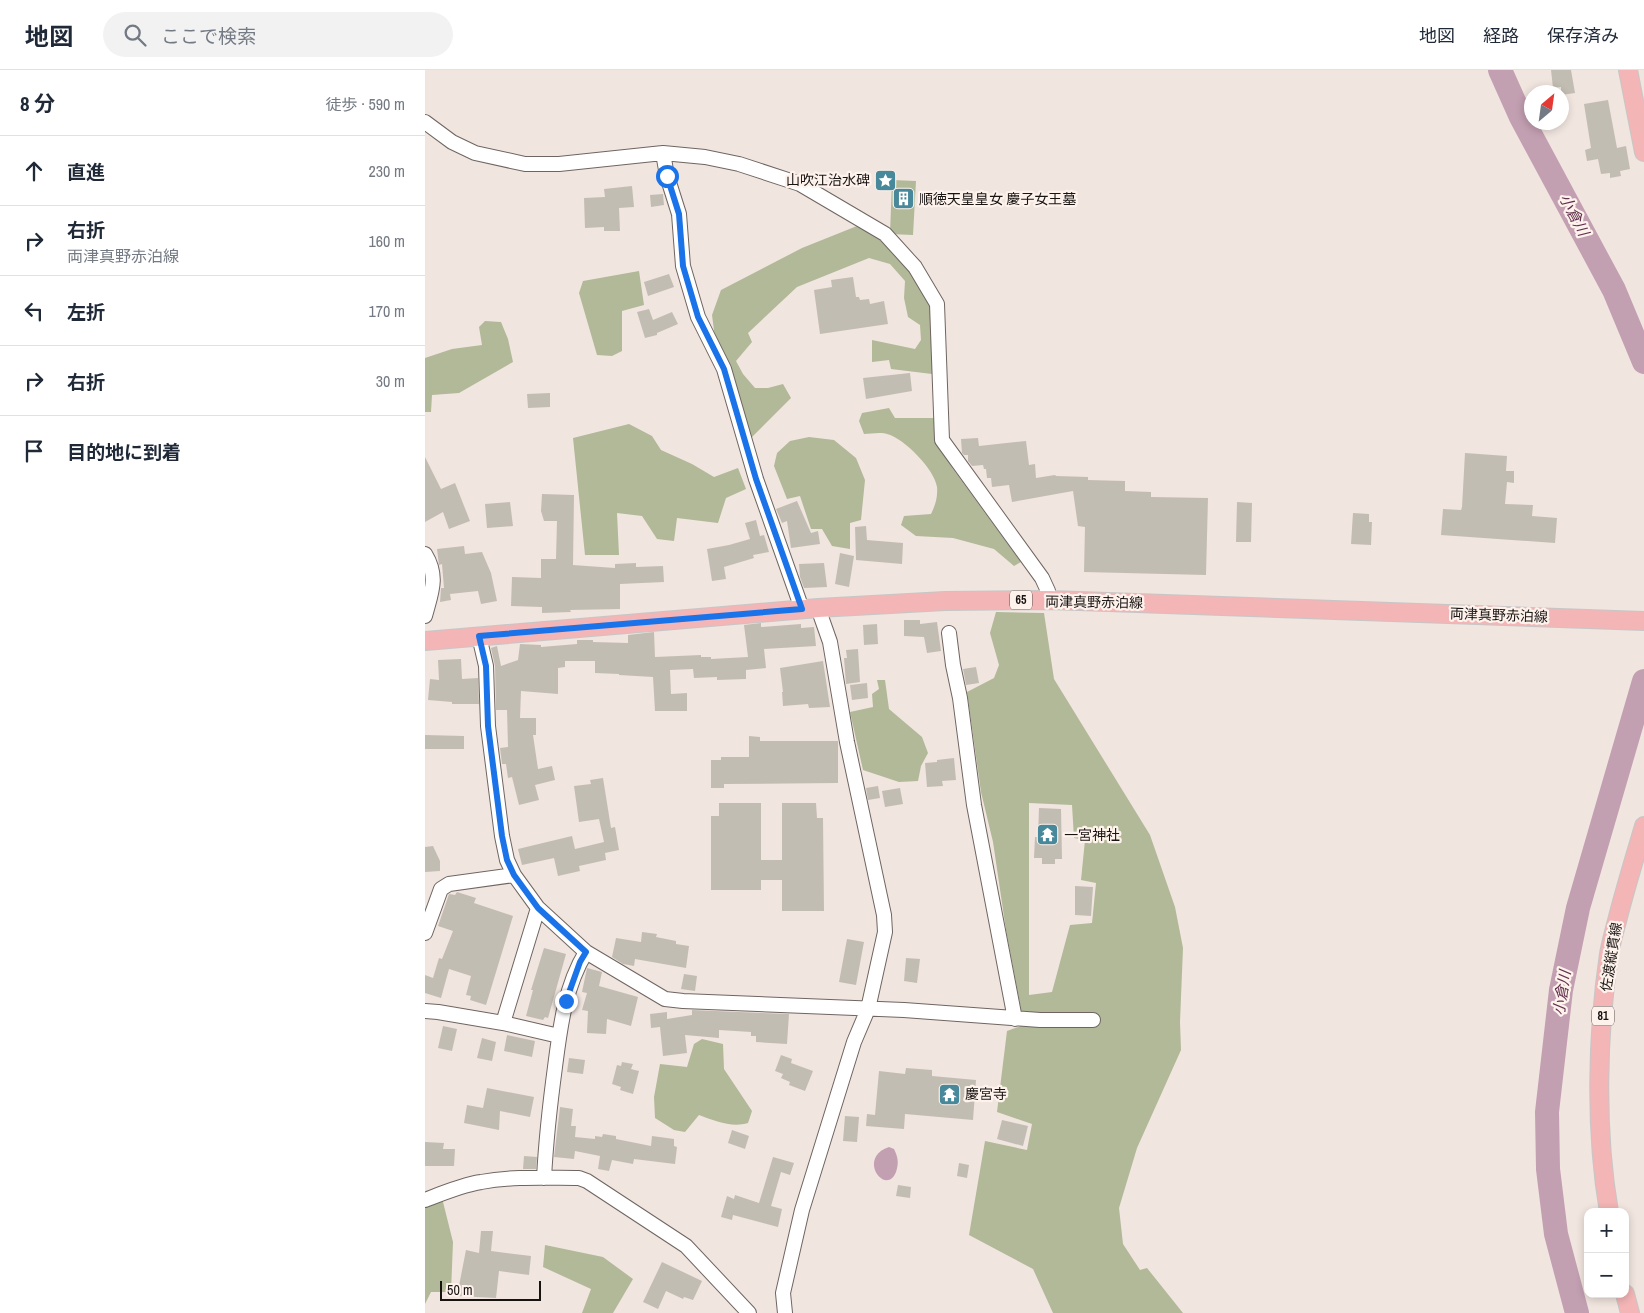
<!DOCTYPE html>
<html lang="ja">
<meta charset="utf-8">
<style>
:root{--surface:#fff;--page:#f2f2f3;--text:#1f2937;--muted:#747a83;--line:#e0e1e3}
body{margin:0;font-family:"Archivo Narrow","Noto Sans JP",sans-serif;background:var(--page);color:var(--text)}
.controls{position:absolute;right:15px;bottom:15px;display:grid;overflow:hidden;border-radius:10px;box-shadow:0 2px 8px #0003}
.controls button{width:45px;height:45px;display:grid;place-items:center;padding:0;border:0;border-bottom:1px solid var(--line);background:var(--surface);color:var(--text);font:25px sans-serif}
.compass{position:absolute;left:1099px;top:15px;width:45px;height:45px;border-radius:50%;background:var(--surface);box-shadow:0 2px 8px #0003;rotate:29deg}
.scale{position:absolute;left:15px;bottom:12px;width:101px;box-sizing:border-box;padding-left:5px;border:2px solid #171311;border-top:0;font-size:14px;line-height:18px;white-space:nowrap;color:#171311;-webkit-text-stroke:4px #fef2ec;paint-order:stroke}
.stop{position:absolute;width:15px;height:15px;margin:-11px;border:4px solid #1a73e8;border-radius:50%;background:#fff}
.stop.end{background:#1a73e8;border-color:#fff;box-shadow:0 1px 5px #0008}
.list{margin:0;padding:0;list-style:none}
h2{display:flex;justify-content:space-between;align-items:center;height:65px;margin:0;padding:0 20px;font-size:21px}
h2 small{font-size:16px;font-weight:400;color:var(--muted)}
.list li{display:grid;grid-template-columns:32px 1fr auto;gap:15px;align-items:center;box-sizing:border-box;height:70px;padding:0 20px;border-top:1px solid var(--line)}
.list b{display:block;font-size:19px;white-space:nowrap}
.list p{margin:0;font-size:16px;white-space:nowrap;color:var(--muted)}
.list em{font-size:16px;font-style:normal;color:var(--muted)}
.icon{flex:none;width:28px;height:28px;fill:none;stroke:currentColor;stroke-width:2;stroke-linecap:round;stroke-linejoin:round}
.map{position:relative;flex:none;width:1219px;height:1243px;overflow:hidden}
header{display:flex;align-items:center;gap:30px;box-sizing:border-box;height:70px;padding:0 25px;background:var(--surface);border-bottom:1px solid var(--line)}
header strong{font-size:24px}
nav{display:flex;gap:28px;margin-inline-start:auto;font-size:18px}
.search{width:350px;height:45px;background:var(--page);display:flex;align-items:center;gap:12px;box-sizing:border-box;padding:0 18px;border-radius:28px;color:var(--muted);font-size:19px}
main{display:flex}
aside{flex:1;background:var(--surface)}
.map>svg:first-child{display:block}
.green{fill:#b1b998;fill-rule:evenodd}
.water{fill:#c39fb2}
.lines{fill:none;stroke-linecap:round;stroke-linejoin:round}
.river{stroke:#c39fb2;stroke-width:24}
.building{fill:#c2bdb3}
.minor-casing{stroke:#6f6560;stroke-width:16}
.major-casing{stroke:#c7c6c6;stroke-width:20}
.minor{stroke:#fff;stroke-width:14}
.major{stroke:#f3b5b6;stroke-width:18}
.route{stroke:#1a73e8;stroke-width:6}
.labels{text-anchor:middle;stroke-width:4.5;stroke-linejoin:round;paint-order:stroke}
.shield{fill:#fef2ec;stroke:#5c5653;stroke-width:1}
.shield-label{font-size:12px;font-weight:bold;fill:#171311}
.poi-label{font-size:14px;fill:#171311;stroke:#fef2ec;text-anchor:start}
.street-label{font-size:14px;fill:#171311;stroke:#fef2ec}
.water-label{font-size:15px;font-style:italic;fill:#61304c;stroke:#fef2ec}
</style>
<header>
<strong>地図</strong>
<div class="search"><svg class="icon" aria-label="search" viewBox="0 0 24 24"><circle cx="10" cy="10" r="6"/><path d="M15 15l6 6"/></svg>ここで検索</div>
<nav><a>地図</a><a>経路</a><a>保存済み</a></nav>
</header>
<main>
<aside>
<h2>8 分<small>徒歩 · 590 m</small></h2>
<ul class="list">
<li><svg class="icon" aria-label="ahead" viewBox="0 0 24 24"><path d="M12 20V5M6 11l6-6 6 6"/></svg><div><b>直進</b></div><em>230 m</em></li>
<li><svg class="icon" aria-label="right" viewBox="0 0 24 24"><path d="M7 20v-9h11M14 6l5 5-5 5"/></svg><div><b>右折</b><p>両津真野赤泊線</p></div><em>160 m</em></li>
<li><svg class="icon" aria-label="left" viewBox="0 0 24 24"><path d="M17 20v-9H6M10 6l-5 5 5 5"/></svg><div><b>左折</b></div><em>170 m</em></li>
<li><svg class="icon" aria-label="right" viewBox="0 0 24 24"><path d="M7 20v-9h11M14 6l5 5-5 5"/></svg><div><b>右折</b></div><em>30 m</em></li>
<li><svg class="icon" aria-label="arrive" viewBox="0 0 24 24"><path d="M6 21V4h12l-3 4 3 4H6"/></svg><div><b>目的地に到着</b></div></li>
</ul>
</aside>
<div class="map">
<svg width="1219" height="1243" viewBox="0 0 1219 1243">
<rect width="100%" height="100%" fill="#f1e5df"/>
<path class="green" d="M467 110 491 111 488 165 465 164Z
M432 156 457 168 486 200 507 240V304L466 299 464 290 447 292V270L490 279 496 270 495 255 483 247 479 228 480 211 465 194 444 188 372 217 323 263 327 272 311 291 318 304 330 318H343L358 314 366 328 326 368 312 318 290 268 287 245 296 220 377 178Z
M214 201 219 235 197 241V281L187 286 172 285 154 223 158 211Z
M60 251 76 252 83 269 88 292 34 323 7 325 6 342H0V288L27 279 57 275 54 257Z
M464 338 470 348H509L512 373 528 399 596 492 589 496 569 479 528 468 491 466 476 455 479 446 506 444C510 436 513 427 512 417 510 400 479 368 462 364 456 362 445 364 439 364L434 351 437 343Z
M204 354 227 366 236 380 267 394 289 407 313 398 321 419 301 428 293 453 252 448 249 471 232 469 217 446 192 443 194 485H160L148 368Z
M384 367 409 370 431 388 440 410 436 450 425 453V479L407 476 397 459H386L375 426 362 429 349 396 352 383 365 371Z
M571 542 619 543 629 609 725 765 750 837 758 878 755 952 756 980 712 1078 694 1138 698 1174 715 1200 722 1198 758 1243H628L608 1199 544 1165 560 1071 602 1080 607 1054 572 1042 582 961 599 955 581 860 568 772 556 722 542 622 569 608 574 595 565 563ZM604 733 647 735 649 768 660 770 656 810 671 813 667 853 645 855 627 922 604 925Z
M452 610H460L464 639 497 667 503 683 496 696 493 711 474 712 438 700 425 642 448 637 447 624 454 619Z
M277 969 298 974 299 999 327 1041 323 1053C307 1058 290 1051 274 1045L260 1062 249 1060 230 1048 229 1027 235 994 262 997 269 974Z
M17 1128 28 1172 26 1222H6L0 1234V1137Z
M120 1175 178 1187 208 1209 188 1243H157L166 1219 118 1197Z"/>
<path class="water" d="M464 1077 469 1079C473 1087 474 1093 471 1102 461 1127 431 1088 464 1077Z"/>
<g class="lines">
<path class="river" d="M1075 0 1096 47 1189 220 1219 292
M1152 1243 1131 1164 1123 1099 1122 1042 1136 920 1153 838 1219 611"/>
</g>
<path class="building" d="M1126 0H1146L1150 23 1136 25V17L1128 18Z
M1183 30 1192 78 1201 76 1205 99 1195 101 1196 106 1185 108V103L1176 104 1173 89 1162 91 1160 80 1166 78 1159 34Z
M207 116 209 137 194 138 195 161H179V157L160 158 159 128 180 127 179 119Z
M470 120 487 121 486 138H469Z
M238 124 239 135 226 137 225 125Z
M244 204 249 217 223 226 219 212Z
M428 207 431 227H434L435 230 444 229 445 234 459 231 463 254 395 264 389 220 407 217 406 210Z
M224 239 228 250 247 242 253 254 232 263V265L220 268 212 242Z
M485 303 487 321 441 329 438 308Z
M125 323V337L103 338 102 324Z
M553 368 554 376 601 371 604 395 610 394 611 408 630 405 631 406 663 407V410L700 411V421L726 422V427L783 428 781 505 659 502 660 457 653 456 648 421 587 432 584 415 567 417 566 408H562L561 399H559L558 395 547 396 543 391V385H539L537 383 536 369Z
M1040 383 1082 386 1081 401H1089V413L1082 412 1080 434 1108 435 1107 446 1132 448 1130 473 1016 465 1018 439 1036 440 1037 437Z
M0 387 16 419 30 413 45 451 24 459 18 442 0 452Z
M117 424 149 425 148 495 190 498V494L211 493V497L238 496 239 512 195 514V539L145 540 146 542 117 543V537L86 536 87 507 116 508V489H131L132 451H119L116 441Z
M372 431 386 463 393 461 395 474 366 478 362 451 357 453 351 439Z
M85 432 88 456 62 458 60 434Z
M812 432 827 433 826 472H811Z
M928 443 944 444V452H947L946 475 926 474Z
M331 450 335 466 339 465 344 482 328 485 329 488 299 497 301 509 287 511 282 479 304 475 325 469 320 453Z
M441 456 442 470 478 473 477 494 431 490 430 457Z
M39 476 40 484 57 482 66 503 72 531 56 534 53 521 25 524 26 530 15 532 16 518H19L17 494 14 495 12 479Z
M415 483 429 486 424 517 410 514Z
M399 493 402 517 379 518 375 507 374 494Z
M479 550H495V554L512 552 516 581 502 583 499 567 479 566Z
M336 553V557L376 554V558L389 557 391 576 339 579 341 598 321 600V609L292 610V607L269 608 268 599 245 600 246 624 262 623V641H230L228 607 194 605V604L170 603V591H140V597L133 598V624L96 621 95 648H111V665H108L113 699 127 696 130 710 110 715 114 730 94 735 87 707 83 708 81 694H77L75 678 83 677 82 640H71L70 596 66 578 72 576 76 596 93 590 95 574 116 575V577L152 574V570H168V572L203 573V565L229 562 230 587 276 585V587H286V589L323 587 319 555Z
M452 554 453 574 439 575 438 555Z
M433 579 435 612 421 614 419 588H422L421 580Z
M36 589 37 609 53 608 54 634H27V632L3 630 5 609 14 610 13 590Z
M398 591 405 637 384 638 383 634 358 636 357 622H358L355 598Z
M551 597 554 613 541 615 538 599Z
M442 613 443 628 427 630 425 615Z
M0 665 39 666V679H0Z
M324 666 335 667V671H413V713L299 714V718H286V690H296V687H324Z
M529 688 531 710 517 711 518 716 502 717 500 693 512 692V690Z
M178 708 186 758 190 757 194 780 180 783 181 790 154 796 155 801 133 806 129 788 97 795 93 779 147 766 150 779 179 772 174 749 154 752 149 716 166 714 165 710Z
M453 716 455 728 443 730 441 718Z
M475 718 478 734 460 737 457 721Z
M294 733H336V790H357V733H391L392 748H398L399 841H357V810H336V820H286V746H294Z
M614 738 636 739 637 789H630V794H617V788H609L610 767H613Z
M8 776 15 791V801L0 802V777Z
M650 816 668 817 666 846 650 845Z
M32 822 51 828 49 833 88 846 61 935 45 930 46 926 41 925 46 906 24 899 16 928 0 923V905L8 908 14 888 17 889 28 861 13 856 24 824 30 825Z
M217 862 232 864 231 867 251 871V874L264 876 261 898 210 889 209 896 198 894 187 887 191 868 216 872Z
M422 869 439 872 431 915 414 912Z
M119 878 141 884 123 948 120 947 118 950 101 946 108 920H106Z
M481 888 495 889 492 913 479 911Z
M162 898 177 902 174 916 213 927 206 956 182 949 181 964 162 963 163 941 157 940 162 923 157 922Z
M259 904 272 906 270 921 256 919Z
M267 940 364 944 362 974 331 972V966H326V962L294 960V968L260 965 262 983 238 986 235 957 226 958 225 944 242 942V949L267 945Z
M18 956 32 959 27 981 13 978Z
M82 965 110 971 107 987 79 981Z
M57 968 71 972 67 991 52 988Z
M356 985 367 989 366 993 388 1001 380 1021 364 1015 365 1012 356 1008 358 1004 350 1001Z
M144 988 160 990 158 1004 142 1002Z
M197 992 208 994 206 999 214 1001 208 1024 195 1020 196 1017 187 1014 192 995 196 996Z
M481 998 507 1000V1006L551 1010 548 1050 480 1044 479 1059 441 1056 442 1044 450 1045 454 1001 480 1004Z
M62 1018 109 1027 105 1047 75 1041 74 1060 39 1053 42 1035 58 1038Z
M135 1037 148 1039 146 1056H151L150 1067 170 1069V1066L177 1067 178 1064 191 1066V1069L226 1076 227 1066 249 1069V1076L252 1077 250 1094 209 1089 208 1094 187 1090 184 1101 173 1099 175 1086 150 1081 149 1089 129 1087Z
M420 1046 434 1047 432 1072 418 1071Z
M577 1050 603 1056 598 1076 572 1069Z
M307 1060 324 1066 320 1079 303 1073Z
M0 1072 19 1073 18 1079H30L29 1096H0Z
M99 1086 112 1087 111 1099H98Z
M348 1087 369 1093 365 1105 356 1102 346 1136 357 1139 353 1157 308 1145 307 1150 296 1147 302 1126 309 1129 310 1125 334 1133Z
M534 1093 544 1095 542 1108 532 1106Z
M473 1115 486 1117 485 1128 471 1126Z
M56 1161H68L66 1181 106 1186 104 1205 74 1201 71 1228 32 1226 41 1180 54 1183Z
M237 1192 277 1211 268 1230 259 1227 258 1229 241 1221 233 1239 218 1232Z"/>
<g class="lines">
<defs>
<path id="minor" d="M0 52 27 72 50 83 100 94H134L238 83 280 87 314 94 375 114 460 164 490 197 512 234 517 370 617 508 623 521 624 530
M238 83 242 106 254 144 258 196 273 247 299 299 331 409 377 539
M0 484C14 507 6 523 0 546
M524 563 528 595 535 628 549 735 590 949
M54 566 61 596 63 656 77 766 82 790 89 805 113 838 161 882 240 929 258 931 479 940 615 950H668
M113 838 78 953 134 966
M0 863 16 819 24 814 89 805
M0 941 13 942 78 953
M119 1108C121 1070 125 1034 130 997 135 958 140 916 161 882
M0 1130C18 1123 37 1115 56 1112 88 1106 121 1108 154 1108L162 1111 261 1176 324 1243
M360 1243 358 1223 377 1140 429 972 443 939 460 862 459 845 422 672 405 572 393 538"/>
<path id="major" d="M1203 0 1219 82
M0 571 393 538 520 531 624 530 683 532 1219 551
M1184 1142C1170 1061 1172 965 1184 884 1186 873 1189 862 1192 851 1200 819 1210 787 1219 756
M1200 1224 1205 1243"/>
</defs>
<use href="#minor" class="minor-casing"/>
<use href="#major" class="major-casing"/>
<use href="#minor" class="minor"/>
<use href="#major" class="major"/>
</g>
<g class="lines">
<path class="route" d="M141 931 155 892 161 882 113 838 89 805 82 790 77 766 63 656 61 596 54 566 377 539 331 409 299 299 273 247 258 196 254 144 242 106"/>
</g>
<defs>
<symbol id="sight-square" viewBox="-11 -11 22 22"><rect x="-9" y="-9" width="18" height="18" rx="4" fill="#47889b" stroke="#fef2ec"/><path d="M0-6L1.8-2.2L6-1.7L2.9 1.2L3.7 5.4L0 3.3L-3.7 5.4L-2.9 1.2L-6-1.7L-1.8-2.2Z" fill="#fff"/></symbol>
<symbol id="building-square" viewBox="-11 -11 22 22"><rect x="-9" y="-9" width="18" height="18" rx="4" fill="#47889b" stroke="#fef2ec"/><path d="M-4-6H4V6H1V3H-1V6H-4ZM-2.5-4.3h1.7v1.8h-1.7ZM.8-4.3h1.7v1.8H.8ZM-2.5-1h1.7V.8h-1.7ZM.8-1h1.7V.8H.8Z" fill="#fff"/></symbol>
<symbol id="temple-square" viewBox="-11 -11 22 22"><rect x="-9" y="-9" width="18" height="18" rx="4" fill="#47889b" stroke="#fef2ec"/><path d="M0-6L5-2H3V0L6.5 2.5H4V6H1.5V3h-3V6H-4V2.5H-6.5L-3 0V-2H-5Z" fill="#fff"/></symbol>
</defs>
<g fill-rule="evenodd">
<use href="#sight-square" x="448" y="98" width="25" height="25"/>
<use href="#building-square" x="466" y="116" width="25" height="25"/>
<use href="#temple-square" x="610" y="752" width="25" height="25"/>
<use href="#temple-square" x="512" y="1012" width="25" height="25"/>
</g>
<g class="labels">
<g class="shield">
<rect x="585" y="520.5" width="22" height="19" rx="4"/>
<rect x="1167" y="936.5" width="22" height="19" rx="4"/>
</g>
<g class="shield-label">
<text x="596" y="534">65</text>
<text x="1178" y="950">81</text>
</g>
<g class="poi-label">
<text x="445" y="115" text-anchor="end">山吹江治水碑</text>
<text x="494" y="134">順徳天皇皇女 慶子女王墓</text>
<text x="639" y="770">一宮神社</text>
<text x="540" y="1029">慶宮寺</text>
</g>
<g class="street-label">
<text transform="translate(669 532) rotate(1)" y="5">両津真野赤泊線</text>
<text transform="translate(1074 545) rotate(2)" y="5">両津真野赤泊線</text>
<text transform="translate(1186 887) rotate(-81)" y="5">佐渡縦貫線</text>
</g>
<g class="water-label">
<text transform="translate(1149 145) rotate(62)" y="5">小倉川</text>
<text transform="translate(1137 923) rotate(-81)" y="5">小倉川</text>
</g>
</g>
</svg>
<div class="controls">
<button>+</button>
<button>−</button>
</div>
<svg class="compass" viewBox="-18 -18 36 36"><path d="M0-13l5 13h-10z" fill="#e53935"/><path d="M0 13l5-13h-10z" fill="#747a83"/></svg>
<div class="scale">50 m</div>
<div class="stop" style="left:242px;top:106px"></div>
<div class="stop end" style="left:141px;top:931px"></div>
</div>
</main>
